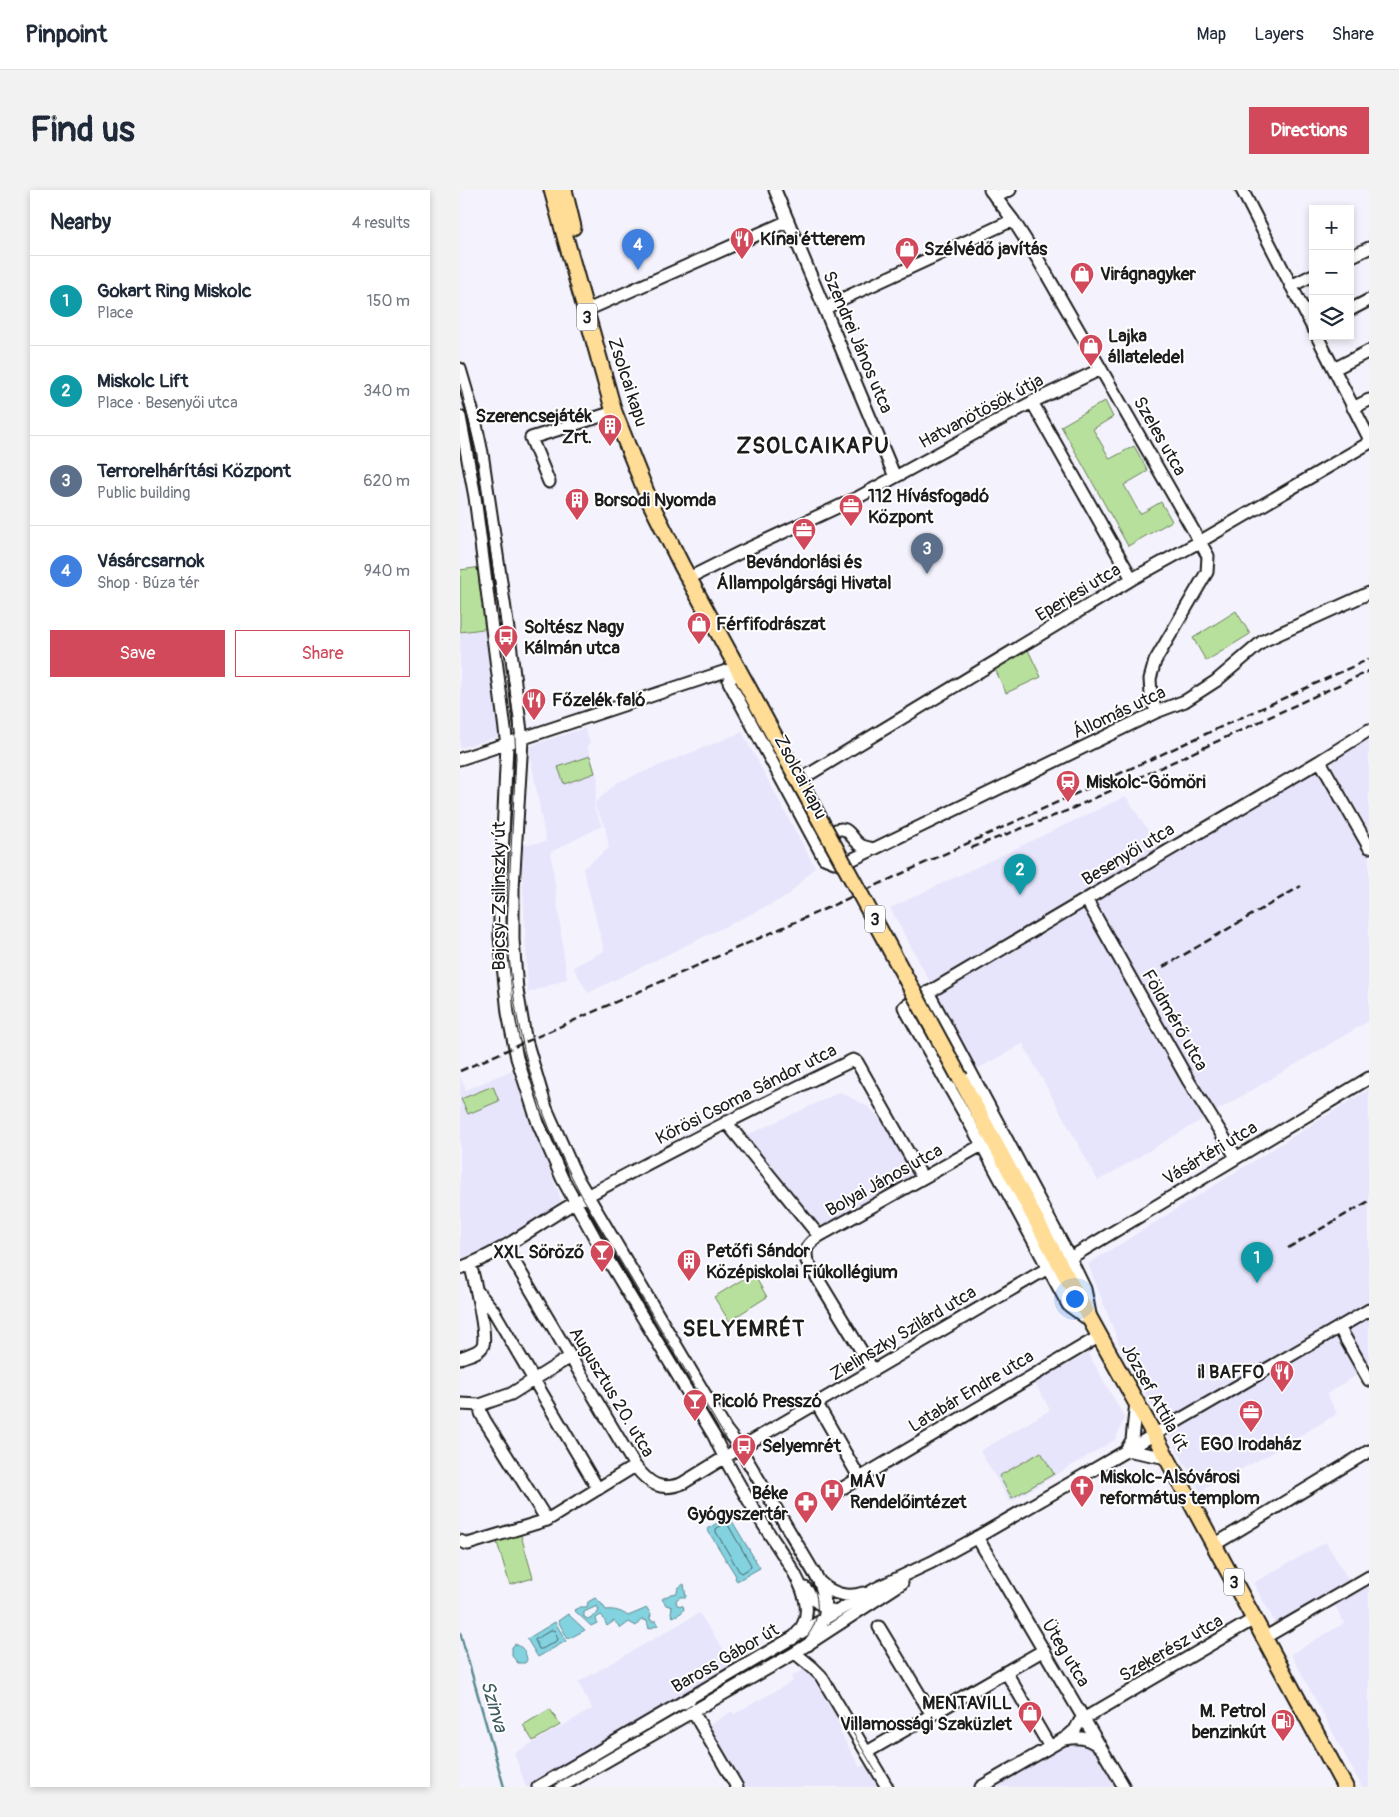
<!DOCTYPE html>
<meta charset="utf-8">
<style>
:root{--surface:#fff;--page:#f2f2f3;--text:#1f2937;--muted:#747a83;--line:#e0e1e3;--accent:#d1495b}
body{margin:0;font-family:Pangolin,sans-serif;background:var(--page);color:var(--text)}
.controls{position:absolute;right:15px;top:15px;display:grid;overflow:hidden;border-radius:0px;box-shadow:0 2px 8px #0003}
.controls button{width:45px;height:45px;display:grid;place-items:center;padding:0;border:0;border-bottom:1px solid var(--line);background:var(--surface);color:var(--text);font:25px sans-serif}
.you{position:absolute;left:614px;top:1108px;width:18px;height:18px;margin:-12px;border:4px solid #fff;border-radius:50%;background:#1a73e8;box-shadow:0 0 0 8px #1a73e833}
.badge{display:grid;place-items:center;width:32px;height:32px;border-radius:50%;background:var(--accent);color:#fff;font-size:16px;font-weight:700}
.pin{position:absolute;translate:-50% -41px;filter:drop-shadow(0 1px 2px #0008)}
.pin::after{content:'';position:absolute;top:26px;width:18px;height:15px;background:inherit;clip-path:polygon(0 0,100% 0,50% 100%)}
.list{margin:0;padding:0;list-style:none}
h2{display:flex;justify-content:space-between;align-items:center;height:65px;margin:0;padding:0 20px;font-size:21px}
h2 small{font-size:16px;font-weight:400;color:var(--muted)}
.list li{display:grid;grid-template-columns:32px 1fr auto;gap:15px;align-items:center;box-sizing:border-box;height:90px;padding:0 20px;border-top:1px solid var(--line)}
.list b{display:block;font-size:19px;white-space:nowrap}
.list p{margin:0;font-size:16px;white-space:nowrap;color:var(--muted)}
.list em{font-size:16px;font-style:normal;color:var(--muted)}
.actions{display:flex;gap:10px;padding:15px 20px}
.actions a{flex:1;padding:11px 0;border:1px solid var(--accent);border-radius:0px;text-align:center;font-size:18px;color:var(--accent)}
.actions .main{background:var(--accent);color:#fff}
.icon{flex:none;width:28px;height:28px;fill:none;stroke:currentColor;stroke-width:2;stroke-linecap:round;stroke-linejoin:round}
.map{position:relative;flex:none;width:909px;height:1597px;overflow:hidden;border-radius:0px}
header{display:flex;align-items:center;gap:30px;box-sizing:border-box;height:70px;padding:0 25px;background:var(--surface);border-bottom:1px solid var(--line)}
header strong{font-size:24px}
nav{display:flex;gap:28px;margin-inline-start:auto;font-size:18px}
.intro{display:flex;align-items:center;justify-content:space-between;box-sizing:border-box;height:120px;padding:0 30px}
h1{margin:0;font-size:35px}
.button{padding:12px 22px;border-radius:0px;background:var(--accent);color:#fff;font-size:18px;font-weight:700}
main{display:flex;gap:30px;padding:0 30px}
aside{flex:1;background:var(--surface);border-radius:0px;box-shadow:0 2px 8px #0003}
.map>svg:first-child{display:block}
.built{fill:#e7e5fb}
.green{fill:#b7e09c;stroke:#6a7e5c}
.water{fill:#83d2df;stroke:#5a8991;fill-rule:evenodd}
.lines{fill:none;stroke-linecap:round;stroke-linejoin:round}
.shore{stroke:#45656a;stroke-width:1}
.stream{stroke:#5a8991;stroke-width:2.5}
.minor-casing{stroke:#1c1c1c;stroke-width:15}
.major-casing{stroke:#1c1c1c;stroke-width:19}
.minor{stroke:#fff;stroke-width:11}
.major{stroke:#ffdd96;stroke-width:15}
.tram{stroke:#1c1c1c;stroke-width:1}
.rail{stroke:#1c1c1c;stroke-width:2.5;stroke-dasharray:8 4;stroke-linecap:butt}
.major-bridge-casing{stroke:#1c1c1c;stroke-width:19;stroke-linecap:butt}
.major-bridge{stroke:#ffdd96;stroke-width:15}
.labels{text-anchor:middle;stroke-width:4;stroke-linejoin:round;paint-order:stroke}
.shield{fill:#fff;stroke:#606060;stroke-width:1}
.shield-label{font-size:16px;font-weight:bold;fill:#1c1c1c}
.poi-label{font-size:18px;font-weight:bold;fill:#1c1c1c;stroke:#fff;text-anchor:start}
.street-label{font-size:18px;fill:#1c1c1c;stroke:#fff}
.water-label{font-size:19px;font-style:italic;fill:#405c60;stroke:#fff}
.district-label{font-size:22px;font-weight:bold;letter-spacing:1px;fill:#1c1c1c;stroke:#fff}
</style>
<header>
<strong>Pinpoint</strong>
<nav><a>Map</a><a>Layers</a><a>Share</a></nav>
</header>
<div class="intro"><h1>Find us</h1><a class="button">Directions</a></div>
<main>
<aside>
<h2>Nearby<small>4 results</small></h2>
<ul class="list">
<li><span class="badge" style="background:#0f9aa8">1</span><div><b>Gokart Ring Miskolc</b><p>Place</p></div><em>150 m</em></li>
<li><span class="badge" style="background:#0f9aa8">2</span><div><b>Miskolc Lift</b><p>Place · Besenyői utca</p></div><em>340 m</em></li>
<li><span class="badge" style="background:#5c6f8a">3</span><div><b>Terrorelhárítási Központ</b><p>Public building</p></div><em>620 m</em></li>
<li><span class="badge" style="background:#3f7fe0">4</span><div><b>Vásárcsarnok</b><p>Shop · Búza tér</p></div><em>940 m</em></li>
</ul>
<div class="actions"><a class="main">Save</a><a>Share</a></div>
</aside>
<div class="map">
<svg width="909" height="1597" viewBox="0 0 909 1597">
<rect width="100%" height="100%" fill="#f4f3fd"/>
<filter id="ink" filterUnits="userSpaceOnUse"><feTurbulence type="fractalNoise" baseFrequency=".02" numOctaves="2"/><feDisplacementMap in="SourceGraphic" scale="10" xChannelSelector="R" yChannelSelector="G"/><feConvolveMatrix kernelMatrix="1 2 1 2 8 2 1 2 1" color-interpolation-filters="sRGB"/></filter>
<g filter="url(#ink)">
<path class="built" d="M31 439 44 545 0 558V443Z
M125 538 130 553 127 555 138 589 134 618 142 636 91 662 107 789 68 803 61 655 86 652 69 560 72 555Z
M282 542 355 677 328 706 128 803 113 777 144 761 123 678 149 658 145 637 135 617V613L156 593Z
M909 548V640L872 577 873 568Z
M860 571 909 658V831L638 991 563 854 517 879 430 718 666 606 707 670Z
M52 880 102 1012 20 1064 0 1069V886L6 900Z
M909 899V1177L867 1204 877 1224 810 1264 740 1301 663 1164 628 1074Z
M380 902 409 917 433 943 458 986 363 1042 283 947Z
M628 1163 665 1228 655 1250 550 1312 520 1261 590 1220 575 1193Z
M866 1352 890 1392 816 1434 793 1393Z
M909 1395V1597H902L831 1464 884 1433 874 1414Z
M239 1423 274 1475 75 1597H66L54 1563 132 1519 118 1492Z
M346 1478 384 1539 380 1542 400 1577 408 1573 423 1597H284L248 1536 272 1521 274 1524 333 1491 331 1487Z
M611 1552 627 1554 637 1561 658 1597H532L602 1556Z"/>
<path class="green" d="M645 211 653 227 633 239 650 269 674 256 688 281 664 295 680 324 701 312 712 331 668 356 601 236Z
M22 377 31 438 0 442V380Z
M776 421 790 444 746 471 733 448Z
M568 460 581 487 546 503 535 479Z
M130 566 135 583 104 594 98 577Z
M33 896 39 911 8 924 1 909Z
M293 1083 307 1107 269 1131 254 1107Z
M581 1262 594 1284 552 1308 539 1286Z
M60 1342 73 1388 50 1395 36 1349Z
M90 1519 100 1535 73 1551 63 1535Z"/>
<path class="water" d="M269 1326 300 1378 277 1391 275 1388 276 1386 247 1339Z
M224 1394 226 1407H220L216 1410 217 1415 223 1416 224 1419 221 1423 213 1427 211 1423 212 1417 206 1415 202 1409 211 1404 217 1403 218 1398Z
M135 1408 142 1414 146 1420C154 1419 161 1421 168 1426L187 1418 191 1425 190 1428 191 1431H196L198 1435 189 1439 187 1431 184 1430H181L176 1436 169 1432 161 1438 154 1431 147 1436 143 1427 141 1425 136 1428 137 1433 131 1436 114 1420 120 1417H127L128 1412ZM137 1416 139 1420 137 1424 128 1429 124 1427V1422Z
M108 1424 125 1440 108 1449 98 1431Z
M95 1432 106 1451 78 1467 67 1449Z
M55 1454C63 1457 66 1462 67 1470L65 1473H58L52 1466V1457Z"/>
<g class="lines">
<path class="shore" d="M265 1334 268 1335 291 1375 290 1378 282 1383 279 1381 256 1342V1339Z
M92 1440 95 1441 98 1450 82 1459H79L75 1450Z"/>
<path class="stream" d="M0 1442 44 1597"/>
<defs>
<path id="minor" d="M315 0 435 287
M530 0 553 30 579 71 748 366 747 382 695 471 690 489 691 505 696 522
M782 0 853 138
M535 7 550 0
M890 67 909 58
M831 96 853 85
M134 117 328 31
M365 119 380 110 553 30
M890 120 909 110
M857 146 909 248
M0 179 15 230 22 263 50 453 62 550 53 698V750L57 800 65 847 86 918 116 986 266 1240 280 1258 359 1391C370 1418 367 1433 348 1455
M874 179 909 161
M572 212 672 389
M893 218 909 210
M0 227 15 307 47 555 40 710V747L48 823 57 868 78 933 102 988 135 1048 254 1246C268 1277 286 1307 305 1337 317 1357 344 1391 346 1415 348 1429 342 1439 332 1449
M89 292 71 248 154 222
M229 388 281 362 397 308 572 212 641 179
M278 477 269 492 360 661 364 668 374 672H387L696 522 725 511 756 491 803 451 909 403
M0 569 278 477
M860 571 909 657
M348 585 672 389 741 351 909 253
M363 648C366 644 369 643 373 641 390 633 390 650 402 656 405 657 410 658 414 659
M626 709 728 890 776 967
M468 802 610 1068 625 1099 630 1124
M266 932 359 1046
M45 1056 175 1276C189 1294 201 1302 223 1293L280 1258 588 1078
M610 1068 909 888
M0 1078C42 1063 77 1034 116 1012 207 962 300 915 393 870L397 872 462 987
M17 1101 33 1120 138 1299
M630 1131 608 1115 522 955 444 817 860 571 909 540
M879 1137 909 1190
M0 1168C7 1165 20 1163 23 1155 27 1144 14 1088 10 1074
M413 1180 347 1071C344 1058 348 1054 359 1046L522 955
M0 1214 20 1215 51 1204 110 1167
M357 1214 399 1287
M20 1215 21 1223 25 1231 87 1330
M666 1260 672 1250 676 1212
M666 1260 707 1268
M371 1305 640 1146
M517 1347 664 1597
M0 1351 8 1354 87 1330 175 1276
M754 1355 909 1261
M361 1393C372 1404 388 1408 403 1403
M345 1398 358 1413 372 1421
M419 1437 472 1525
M804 1448 909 1387
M335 1463 352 1477 361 1486 427 1597
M546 1482 590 1557
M229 1515 277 1597
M605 1549C618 1546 631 1548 640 1558
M407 1562 584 1460
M78 1597 417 1398 472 1372 514 1349 909 1120
M101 1597 333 1464 442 1393
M521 1597 607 1547 615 1540 620 1531 794 1429"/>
<path id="major" d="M92 0 154 222 190 312 222 376 328 571
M104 0 113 37
M500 888 604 1082 707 1268 885 1597"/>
</defs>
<use href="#minor" class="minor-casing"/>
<use href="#major" class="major-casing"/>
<use href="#minor" class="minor"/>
<use href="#major" class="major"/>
<path class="tram" d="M0 194 17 264 54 529 56 568 47 735C52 837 74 919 123 1008L352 1393C361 1413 359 1437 342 1451L91 1597
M383 1526 416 1582"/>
<path class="rail" d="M511 658 609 620 909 481
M703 777 841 696
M0 881 367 718 909 469
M828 1058 909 1011"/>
<defs>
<path id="major-bridge" d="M328 571 500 888"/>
</defs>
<use href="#major-bridge" class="major-bridge-casing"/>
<use href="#major-bridge" class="major-bridge"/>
</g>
</g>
<defs>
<symbol id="restaurant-pin" viewBox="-11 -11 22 30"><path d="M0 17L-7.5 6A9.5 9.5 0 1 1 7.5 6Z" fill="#d1495b" stroke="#fff"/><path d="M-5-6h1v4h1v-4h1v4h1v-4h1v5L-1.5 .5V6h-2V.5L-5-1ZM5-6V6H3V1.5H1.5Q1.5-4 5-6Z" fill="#fff"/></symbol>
<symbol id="shop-pin" viewBox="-11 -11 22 30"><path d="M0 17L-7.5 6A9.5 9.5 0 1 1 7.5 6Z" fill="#d1495b" stroke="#fff"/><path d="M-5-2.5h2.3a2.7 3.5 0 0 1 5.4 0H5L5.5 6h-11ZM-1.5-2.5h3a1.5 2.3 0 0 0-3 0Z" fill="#fff"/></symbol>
<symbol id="building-pin" viewBox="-11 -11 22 30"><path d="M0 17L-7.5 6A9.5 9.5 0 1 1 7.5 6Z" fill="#d1495b" stroke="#fff"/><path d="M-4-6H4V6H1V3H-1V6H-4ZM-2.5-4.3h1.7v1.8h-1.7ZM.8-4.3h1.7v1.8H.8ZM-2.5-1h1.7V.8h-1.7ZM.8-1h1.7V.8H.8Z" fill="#fff"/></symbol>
<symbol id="office-pin" viewBox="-11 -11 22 30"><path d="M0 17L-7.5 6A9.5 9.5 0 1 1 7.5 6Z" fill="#d1495b" stroke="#fff"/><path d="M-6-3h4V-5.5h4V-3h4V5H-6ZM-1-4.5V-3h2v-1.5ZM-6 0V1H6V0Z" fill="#fff"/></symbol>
<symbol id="bus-pin" viewBox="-11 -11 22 30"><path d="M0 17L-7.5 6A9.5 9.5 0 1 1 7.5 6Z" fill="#d1495b" stroke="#fff"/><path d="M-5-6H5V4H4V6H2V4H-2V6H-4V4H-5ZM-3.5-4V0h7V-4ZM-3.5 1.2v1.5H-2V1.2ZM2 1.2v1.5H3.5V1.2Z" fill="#fff"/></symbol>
<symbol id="station-pin" viewBox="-11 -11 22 30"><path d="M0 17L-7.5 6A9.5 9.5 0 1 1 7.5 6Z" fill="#d1495b" stroke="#fff"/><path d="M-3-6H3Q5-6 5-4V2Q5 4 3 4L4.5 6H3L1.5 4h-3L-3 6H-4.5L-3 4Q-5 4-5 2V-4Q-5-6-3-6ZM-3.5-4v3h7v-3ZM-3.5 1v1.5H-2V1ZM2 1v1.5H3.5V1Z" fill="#fff"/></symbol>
<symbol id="bar-pin" viewBox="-11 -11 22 30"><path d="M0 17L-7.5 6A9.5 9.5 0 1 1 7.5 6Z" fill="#d1495b" stroke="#fff"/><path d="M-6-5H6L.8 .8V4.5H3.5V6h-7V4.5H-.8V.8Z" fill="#fff"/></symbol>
<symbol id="church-pin" viewBox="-11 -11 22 30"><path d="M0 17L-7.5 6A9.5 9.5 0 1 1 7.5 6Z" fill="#d1495b" stroke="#fff"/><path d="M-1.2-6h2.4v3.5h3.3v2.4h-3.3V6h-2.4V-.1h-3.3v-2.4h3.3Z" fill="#fff"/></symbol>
<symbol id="hospital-pin" viewBox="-11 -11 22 30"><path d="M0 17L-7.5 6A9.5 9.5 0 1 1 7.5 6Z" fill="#d1495b" stroke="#fff"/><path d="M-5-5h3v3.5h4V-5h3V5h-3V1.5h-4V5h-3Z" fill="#fff"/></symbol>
<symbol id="pharmacy-pin" viewBox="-11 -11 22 30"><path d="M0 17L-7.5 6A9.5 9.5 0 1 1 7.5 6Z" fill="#d1495b" stroke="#fff"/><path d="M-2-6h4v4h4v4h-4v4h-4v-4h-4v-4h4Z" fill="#fff"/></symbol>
<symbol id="fuel-pin" viewBox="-11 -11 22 30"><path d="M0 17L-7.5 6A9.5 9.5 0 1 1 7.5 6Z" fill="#d1495b" stroke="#fff"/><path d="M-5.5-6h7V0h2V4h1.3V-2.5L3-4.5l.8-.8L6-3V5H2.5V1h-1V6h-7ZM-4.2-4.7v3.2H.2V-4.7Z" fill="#fff"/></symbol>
</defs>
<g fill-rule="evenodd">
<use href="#restaurant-pin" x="268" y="35" width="28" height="38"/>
<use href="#shop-pin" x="433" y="45" width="28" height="38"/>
<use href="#shop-pin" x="608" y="70" width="28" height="38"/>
<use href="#shop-pin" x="617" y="142" width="28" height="38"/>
<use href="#building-pin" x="136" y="222" width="28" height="38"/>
<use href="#building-pin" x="103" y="296" width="28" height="38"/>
<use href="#office-pin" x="377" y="302" width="28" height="38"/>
<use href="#office-pin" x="330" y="326" width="28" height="38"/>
<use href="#shop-pin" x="225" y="420" width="28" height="38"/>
<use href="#bus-pin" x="32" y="433" width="28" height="38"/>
<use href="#restaurant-pin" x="60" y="496" width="28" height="38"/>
<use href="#station-pin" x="594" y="578" width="28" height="38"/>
<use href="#bar-pin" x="128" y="1048" width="28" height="38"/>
<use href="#building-pin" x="215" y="1057" width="28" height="38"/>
<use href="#restaurant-pin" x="808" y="1168" width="28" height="38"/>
<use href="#bar-pin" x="221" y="1197" width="28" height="38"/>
<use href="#office-pin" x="777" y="1208" width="28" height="38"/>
<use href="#bus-pin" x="270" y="1242" width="28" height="38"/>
<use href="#church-pin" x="608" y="1283" width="28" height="38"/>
<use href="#hospital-pin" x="358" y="1287" width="28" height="38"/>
<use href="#pharmacy-pin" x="332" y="1299" width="28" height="38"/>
<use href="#shop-pin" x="556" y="1509" width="28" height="38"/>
<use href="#fuel-pin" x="809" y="1517" width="28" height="38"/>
</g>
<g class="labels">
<g class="shield">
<rect x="117" y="113.5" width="20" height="27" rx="4"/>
<rect x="405" y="715.5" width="20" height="27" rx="4"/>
<rect x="764" y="1378.5" width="20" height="27" rx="4"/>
</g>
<g class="shield-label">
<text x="127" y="133">3</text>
<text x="415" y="735">3</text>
<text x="774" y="1398">3</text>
</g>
<g class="poi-label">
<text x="300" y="55">Kínai étterem</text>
<text x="464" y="65">Szélvédő javítás</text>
<text x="640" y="90">Virágnagyker</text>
<text x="648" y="152">Lajka<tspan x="648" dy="21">állateledel</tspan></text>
<text x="132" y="232" text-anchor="end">Szerencsejáték<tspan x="132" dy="21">Zrt.</tspan></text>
<text x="408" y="312">112 Hívásfogadó<tspan x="408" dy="21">Központ</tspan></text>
<text x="134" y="316">Borsodi Nyomda</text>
<text x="344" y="378" text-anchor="middle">Bevándorlási és<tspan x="344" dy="21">Állampolgársági Hivatal</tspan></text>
<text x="256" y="440">Férfifodrászat</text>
<text x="64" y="443">Soltész Nagy<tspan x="64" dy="21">Kálmán utca</tspan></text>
<text x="92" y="516">Főzelék faló</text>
<text x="626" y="598">Miskolc-Gömöri</text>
<text x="246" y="1067">Petőfi Sándor<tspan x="246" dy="21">Középiskolai Fiúkollégium</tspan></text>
<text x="124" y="1068" text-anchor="end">XXL Söröző</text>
<text x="804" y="1188" text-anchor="end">il BAFFO</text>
<text x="252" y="1217">Picoló Presszó</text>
<text x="791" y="1260" text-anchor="middle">EGO Irodaház</text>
<text x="302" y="1262">Selyemrét</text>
<text x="640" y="1293">Miskolc-Alsóvárosi<tspan x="640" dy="21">református templom</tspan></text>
<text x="390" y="1297">MÁV<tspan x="390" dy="21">Rendelőintézet</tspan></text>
<text x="328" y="1309" text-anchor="end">Béke<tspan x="328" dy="21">Gyógyszertár</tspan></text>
<text x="552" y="1519" text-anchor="end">MENTAVILL<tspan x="552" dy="21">Villamossági Szaküzlet</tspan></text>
<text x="806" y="1527" text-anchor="end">M. Petrol<tspan x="806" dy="21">benzinkút</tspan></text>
</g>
<g class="street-label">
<text transform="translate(398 152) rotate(67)" y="6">Szendrei János utca</text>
<text transform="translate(168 192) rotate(72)" y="6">Zsolcai kapu</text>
<text transform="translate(521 221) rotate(-28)" y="6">Hatvanötösök útja</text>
<text transform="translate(700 246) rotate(60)" y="6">Szeles utca</text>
<text transform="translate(618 402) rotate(-31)" y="6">Eperjesi utca</text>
<text transform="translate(659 522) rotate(-25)" y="6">Állomás utca</text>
<text transform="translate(341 587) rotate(62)" y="6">Zsolcai kapu</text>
<text transform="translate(668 664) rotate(-31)" y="6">Besenyői utca</text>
<text transform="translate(39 706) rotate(-90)" y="6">Bajcsy-Zsilinszky út</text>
<text transform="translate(715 830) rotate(60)" y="6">Földmérő utca</text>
<text transform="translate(286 904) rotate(-27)" y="6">Kőrösi Csoma Sándor utca</text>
<text transform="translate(750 963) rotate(-31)" y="6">Vásártéri utca</text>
<text transform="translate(424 990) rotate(-29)" y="6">Bolyai János utca</text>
<text transform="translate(443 1143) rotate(-31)" y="6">Zielinszky Szilárd utca</text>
<text transform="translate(511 1201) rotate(-31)" y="6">Latabár Endre utca</text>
<text transform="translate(152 1202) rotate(59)" y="6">Augusztus 20. utca</text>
<text transform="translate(695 1207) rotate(61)" y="6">József Attila út</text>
<text transform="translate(711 1458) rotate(-30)" y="6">Szekerész utca</text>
<text transform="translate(606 1463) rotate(59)" y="6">Üteg utca</text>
<text transform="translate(265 1468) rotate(-30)" y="6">Baross Gábor út</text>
</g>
<g class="water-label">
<text transform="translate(35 1516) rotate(74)" y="7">Szinva</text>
</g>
<g class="district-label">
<text x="353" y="263">ZSOLCAIKAPU</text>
<text x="284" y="1146">SELYEMRÉT</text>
</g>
</g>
</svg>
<div class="controls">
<button>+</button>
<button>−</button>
<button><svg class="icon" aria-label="layers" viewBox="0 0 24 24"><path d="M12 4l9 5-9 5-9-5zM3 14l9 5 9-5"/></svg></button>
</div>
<div class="you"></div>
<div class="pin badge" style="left:797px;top:1093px;background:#0f9aa8">1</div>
<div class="pin badge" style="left:560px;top:705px;background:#0f9aa8">2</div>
<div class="pin badge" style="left:467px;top:384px;background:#5c6f8a">3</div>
<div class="pin badge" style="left:178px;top:80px;background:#3f7fe0">4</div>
</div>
</main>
